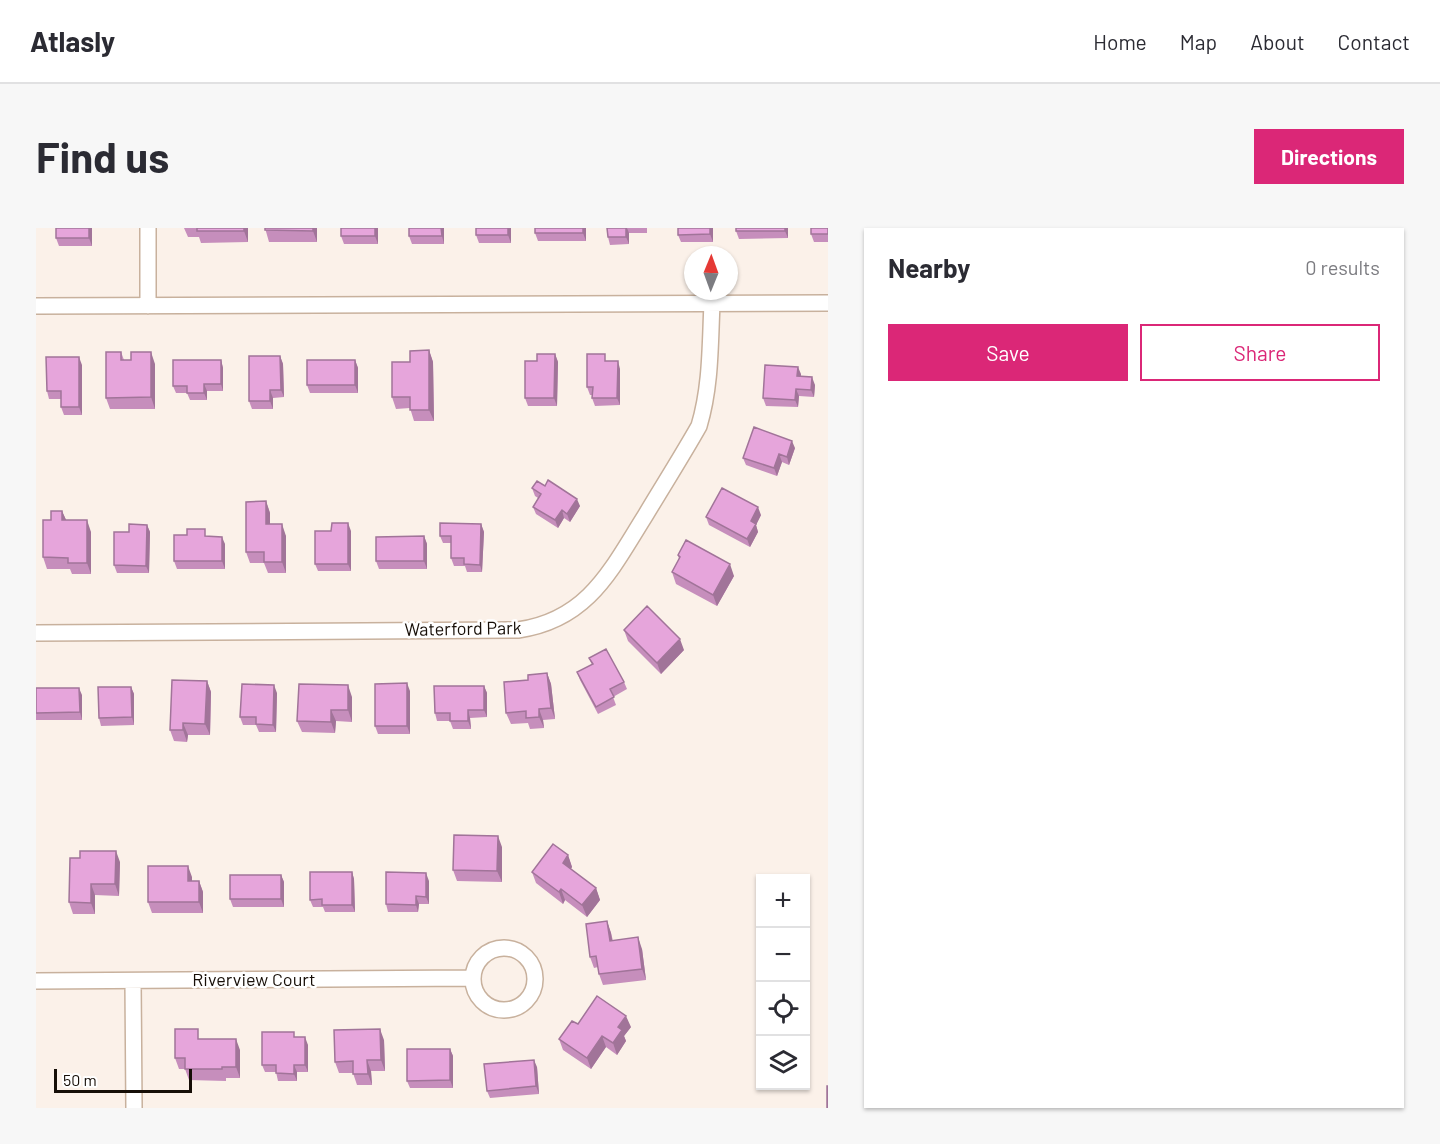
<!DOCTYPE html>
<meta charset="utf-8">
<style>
:root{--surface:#fff;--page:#f7f7f7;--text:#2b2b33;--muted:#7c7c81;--line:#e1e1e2;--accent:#db2777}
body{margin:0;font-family:Barlow,sans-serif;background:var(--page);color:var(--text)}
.controls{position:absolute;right:18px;bottom:18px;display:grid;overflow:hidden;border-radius:0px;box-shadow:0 2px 4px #0004}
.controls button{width:54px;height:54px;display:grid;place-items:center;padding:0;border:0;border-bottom:2px solid var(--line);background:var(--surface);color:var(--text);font:30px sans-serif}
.compass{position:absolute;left:648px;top:18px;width:54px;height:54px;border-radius:50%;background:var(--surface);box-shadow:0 2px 4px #0004;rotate:1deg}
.scale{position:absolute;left:18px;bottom:15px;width:138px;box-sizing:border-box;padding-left:6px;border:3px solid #160e07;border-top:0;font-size:16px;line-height:21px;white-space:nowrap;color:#160e07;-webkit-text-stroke:4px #fff;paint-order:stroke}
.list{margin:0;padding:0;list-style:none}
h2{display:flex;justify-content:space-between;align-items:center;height:78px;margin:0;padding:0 24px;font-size:26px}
h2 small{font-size:20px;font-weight:400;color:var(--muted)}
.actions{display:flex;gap:12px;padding:18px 24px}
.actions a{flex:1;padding:14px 0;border:2px solid var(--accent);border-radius:0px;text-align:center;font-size:21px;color:var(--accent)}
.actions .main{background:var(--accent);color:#fff}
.icon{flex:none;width:33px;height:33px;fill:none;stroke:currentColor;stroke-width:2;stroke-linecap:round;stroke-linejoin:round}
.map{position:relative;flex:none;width:792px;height:880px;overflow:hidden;border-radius:0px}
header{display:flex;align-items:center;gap:36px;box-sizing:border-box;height:84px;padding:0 30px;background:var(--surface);border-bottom:2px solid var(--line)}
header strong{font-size:28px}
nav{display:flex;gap:33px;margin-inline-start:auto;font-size:21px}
.intro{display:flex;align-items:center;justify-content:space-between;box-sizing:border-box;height:144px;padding:0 36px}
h1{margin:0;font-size:42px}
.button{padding:15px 27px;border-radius:0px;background:var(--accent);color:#fff;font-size:21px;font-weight:700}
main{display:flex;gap:36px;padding:0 36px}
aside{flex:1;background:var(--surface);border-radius:0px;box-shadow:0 2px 4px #0004}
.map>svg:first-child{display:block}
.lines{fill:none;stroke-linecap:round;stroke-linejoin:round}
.street-casing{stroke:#c8b19d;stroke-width:18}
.street{stroke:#fff;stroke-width:15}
.wall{fill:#c68ebc}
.shaded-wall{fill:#a17499}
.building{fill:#e6a5db;stroke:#a17499;stroke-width:1.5}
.labels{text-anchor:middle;stroke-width:5;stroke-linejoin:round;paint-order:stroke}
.street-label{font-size:18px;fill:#160e07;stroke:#fff}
</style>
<header>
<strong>Atlasly</strong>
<nav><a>Home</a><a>Map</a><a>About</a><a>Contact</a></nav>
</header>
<div class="intro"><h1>Find us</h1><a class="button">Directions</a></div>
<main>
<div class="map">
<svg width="792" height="880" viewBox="0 0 792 880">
<rect width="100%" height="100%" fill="#fbf1e9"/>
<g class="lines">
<defs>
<path id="street" d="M0 78 792 75
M112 78V0
M0 405 482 402C552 392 575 342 609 288 627 258 646 228 663 198 675 158 674 117 676 75
M437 751a31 31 0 1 1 62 0a31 31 0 1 1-62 0Z
M0 753 437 750
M97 753 98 880"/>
</defs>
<use href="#street" class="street-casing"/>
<use href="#street" class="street"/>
</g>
<path class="wall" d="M56 0V18H23L20 10Z
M148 0H212V14L165 15 163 9H152Z
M229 0H281V14H233Z
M305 0H342V16H308L305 8Z
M408 0V16H376L373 8Z
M475 0V15H443L440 7Z
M550 0V13H502L499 5Z
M571 0H611V5H593V16L574 17 572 9Z
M677 0V14H645L642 7Z
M752 0V10L703 11 700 3Z
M792 0V14H778L775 6Z
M393 122 397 134 398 193H378L374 180 360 181 356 169Z
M85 124 88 132H95L119 136V181H74L70 170Z
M519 126 522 134 521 178H492L489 170 501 133Z
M244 128 247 136 248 169 237 170V181H216L213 173Z
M185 132 187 140V163H171V172H154L151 165H140L137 158Z
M319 132 322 140V165H274L271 157Z
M571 133 584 141V177L559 178 556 170 557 167H554L551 159Z
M46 137V187H28L25 179V171H13L11 163Z
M765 146V148L779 157 778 169 763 168 762 179 730 178 727 170Z
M759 220 753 237 746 234 741 248 710 237 707 230Z
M496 260 544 278 534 294 528 290 522 300 500 286 497 279 502 270 499 268Z
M230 273 234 285V296L250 308V345H232L228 335H214L210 324Z
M26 283 30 292 55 304V346H36L34 341H11L7 329 15 292Z
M725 287 720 297 722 304 714 319 673 297 670 289Z
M445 296 448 304 446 344H431L429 338H418L415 330V315H407L404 308Z
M111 297 114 304 113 345H81L78 337 93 304Z
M315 303V343H282L279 336Z
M172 308 189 316V341H141L138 333Z
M388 308 391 316V341H343L340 333Z
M642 327 698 348 681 378 640 356 636 344 643 331Z
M588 402 648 422 625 446 592 413Z
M553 430 588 454 591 461 577 469 580 477 562 486 544 452 541 444 556 437Z
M511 445 515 456 519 491 507 492 508 500 494 501 492 495 475 496 470 485 492 452Z
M171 453 175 464 174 507H152L151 514 138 513 134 502Z
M448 458 451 465V489L434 490 435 501H417L414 493H401L399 485Z
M95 459 98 466V497L65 498 63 490Z
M0 460 46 467V492H0Z
M374 463V506H342L339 498Z
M241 465 240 504H223L220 497H207L204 489Z
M316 469V494L300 493 299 505 266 504 261 493Z
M466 619V654L421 653 417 642Z
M532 627 536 639 535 641 560 660 564 672 551 689 529 672 527 676 500 655 496 644Z
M44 630 84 634 83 668 59 667V686H37L33 674Z
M316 644 318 651 319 684H289L287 679H277L274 672Z
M245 647 248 654V679H197L194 671Z
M156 649V653H163L167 664V685H116L112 674Z
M393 653V676H383L382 684H352L350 676Z
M571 693 575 705 577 713 606 721 610 752 567 757 563 746 562 739 558 740 554 729Z
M542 796 595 799 588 808 590 813 581 827 570 819 555 841 527 822 523 811Z
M260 809 272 817V844H261V853H242L240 844H229L226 837Z
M165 811 204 822V850H190V853L153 852 149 841H143L139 830Z
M348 812 349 843H335L336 857H321L317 845H303L299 834Z
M414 821 417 828V860H374L371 853Z
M501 839 503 866 454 870 451 863Z"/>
<path class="shaded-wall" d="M53 0H56V18L53 10Z
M208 0H212V14L208 3Z
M277 0H281V14L277 3Z
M339 0H342V16L339 8Z
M405 0H408V16L406 8Z
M472 0H475V15L472 7Z
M547 0H550V13L547 5Z
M590 0H591L593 5V16L590 9Z
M674 0H677V14L674 6Z
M749 0H752V10L749 3Z
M393 122 397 134 398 193 393 182Z
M115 124 119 136V181L115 169Z
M519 126 522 134 521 178 518 170Z
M244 128 247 136 248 169 245 162Z
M43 129 46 137V187L43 179Z
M185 132 187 140V163L185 156Z
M319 132 322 140V165L319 157Z
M582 133 584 141V177L581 170Z
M762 139 765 146 764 156 761 148Z
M776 149 779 157 778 169 775 162Z
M168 156 171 163V172L168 165Z
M760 161 763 168 762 179 759 172Z
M234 162 237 170V181L234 173Z
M756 213 759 220 753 237 751 229Z
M743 226 746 234 741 248 738 240Z
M541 271 544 278 534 294 531 286Z
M230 273 234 285V308L230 296Z
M722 279 725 287 720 297 722 304 714 319 711 311 715 293Z
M526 282 528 290 522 300 519 292Z
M26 283 31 294 26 292Z
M51 292 55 304V346L51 335Z
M312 295 315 303V343L312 336Z
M246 296 250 308V345L246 334Z
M445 296 448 304 446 344 444 337Z
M111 297 114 304 113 345 110 338Z
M388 308 391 316V341L388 333Z
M186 309 189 316V341L186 333Z
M694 336 698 348 681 378 677 367Z
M644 411 648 422 625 446 621 435Z
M511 445 515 456 519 491 515 480Z
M171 453 175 464 174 507 169 496Z
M371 455 374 463V506L371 498Z
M238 457 241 465 240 504 237 497Z
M312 457 316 469V494L312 482Z
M448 458 451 465V489L448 482Z
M95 459 98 466V497L96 489Z
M43 460 46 467V492L44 484Z
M503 481 507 492 508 500 503 489Z
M295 482 300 493 299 505 295 494Z
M432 482 434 490 435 501 432 493Z
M147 495 152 507 151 514 147 502Z
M462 608 466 619V654L461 643Z
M80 623 84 634 83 668 79 656Z
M532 627 536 639 531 646 527 635Z
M152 638 156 649V665L152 653Z
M316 644 318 651 319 684 316 677Z
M390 645 393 653V676L390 669Z
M245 647 248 654V679L245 671Z
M163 653 167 664V685L163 674Z
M55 656 59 667V686L55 675Z
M560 660 564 672 551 689 546 677Z
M525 661 529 672 527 676 523 664Z
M380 668 383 676 382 684 380 677Z
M571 693 575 705 578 724 574 713Z
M602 709 606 721 610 752 606 741Z
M590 788 595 799 588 808 590 813 581 827 577 815 582 799Z
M344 801 348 812 349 843 345 832Z
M566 808 570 819 555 841 551 830Z
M269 809 272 817V844L269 837Z
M200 811 204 822V850L200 839Z
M414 821 417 828V860L414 852Z
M331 832 335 843 336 857 332 846Z
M498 832 501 839 503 866 500 858Z
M258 837 261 844V853L258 846Z"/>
<path class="building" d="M20 0H53V10H20Z
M161 0H208V3H161Z
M229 0H277V3L229 2Z
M305 0H339V8H305Z
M373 0H405L406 8H373Z
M440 0H472V7H440Z
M499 0H547V5H499Z
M571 0H590V9H572Z
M642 0H674V6L642 7Z
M700 0H749V3H700Z
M775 0H792V6H775Z
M393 122V182H374V169H356V134H374V123Z
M70 124H85V132H95V124H115V169L70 170Z
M501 126H519L518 170H489V133H501Z
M551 126H569V133H582L581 170H556L557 159H551Z
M213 128H244L245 162H234V173H213Z
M10 129H43V179H25V163H11Z
M137 132H185V156H168V165H151V158H137Z
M271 132H319V157H271Z
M729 137 762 139 761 148 776 149 775 162 760 161 759 172 727 170Z
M718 199 756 213 751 229 743 226 738 240 707 230Z
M512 252 541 271 531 286 526 282 519 292 497 279 505 266 496 260 501 253 509 258Z
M686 260 722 279 715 293 720 296 711 311 670 289Z
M230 273V296H246V334H228V324H210V274Z
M15 283H26V292H51V335H32V330L7 329V292H15Z
M296 295H312V336H279V303H295Z
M404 295 445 296 444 337 428 336V330H415V308H404Z
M93 296 111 297 110 338 78 337V304H93Z
M151 301H169V308L186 309V333H138V307H151Z
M388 308V333H340V309Z
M650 312 694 336 677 367 636 344 644 329 642 327Z
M611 378 644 411 621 435 588 402Z
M570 421 588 454 574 461 578 469 560 479 541 444 557 436 553 430Z
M511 445 515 480 503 481V489L490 490V483L470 485 468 454 492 452V447Z
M136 452 171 453 169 496 147 495V502H134Z
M371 455V498H339V456Z
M206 456 238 457 237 497 220 496V489H204Z
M263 456 312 457V482H295V494L261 493Z
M398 458H448V482H432V493H414V485H399Z
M62 459H95L96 489 63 490Z
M0 460H43L44 484 0 485Z
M418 607 462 608 461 643 417 642Z
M517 616 532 627 527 635 560 660 546 677 525 661 523 664 496 644Z
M44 623H80L79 656H55V675L33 674 34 630H44Z
M112 638H152V653H163V674H112Z
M274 644H316V677H286V671L274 672Z
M350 644 390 645V669L380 668V677L350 676Z
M194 647H245V671H194Z
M571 693 574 713 602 709 606 741 563 746 560 728 554 729 550 696Z
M561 768 590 788 582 799 586 802 577 815 566 808 551 830 523 811 536 793 542 796Z
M139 801H162V811H200V839H186V841H149V830H139Z
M344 801 345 832H331L332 846H317V833L299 834 298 802Z
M226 804H258V809H269V837H258V846L240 845V837H226Z
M371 821H414V852L371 853Z
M498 832 500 858 451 863 448 836Z
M791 858H792V880H791Z"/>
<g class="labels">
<g class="street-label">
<text transform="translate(427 401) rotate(-1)" y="6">Waterford Park</text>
<text x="218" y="758">Riverview Court</text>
</g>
</g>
</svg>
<div class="controls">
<button>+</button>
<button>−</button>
<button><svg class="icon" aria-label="locate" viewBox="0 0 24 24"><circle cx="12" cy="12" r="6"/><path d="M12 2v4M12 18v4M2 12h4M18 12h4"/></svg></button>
<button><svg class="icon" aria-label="layers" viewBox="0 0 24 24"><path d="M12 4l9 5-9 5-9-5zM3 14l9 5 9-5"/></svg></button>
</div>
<svg class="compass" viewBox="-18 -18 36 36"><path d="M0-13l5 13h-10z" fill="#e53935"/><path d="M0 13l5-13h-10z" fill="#7c7c81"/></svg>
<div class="scale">50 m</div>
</div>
<aside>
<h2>Nearby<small>0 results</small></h2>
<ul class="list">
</ul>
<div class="actions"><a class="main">Save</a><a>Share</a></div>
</aside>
</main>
